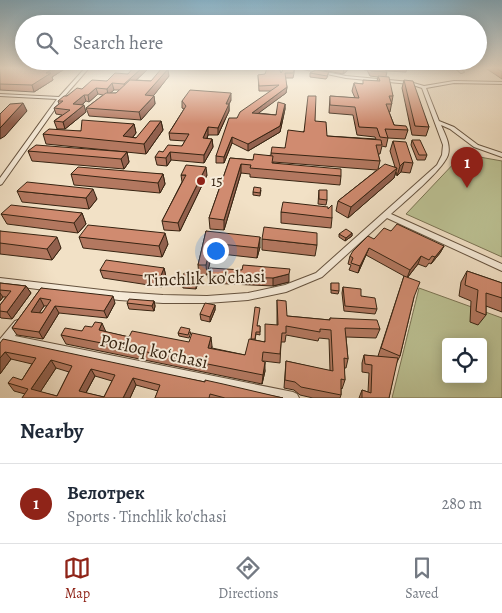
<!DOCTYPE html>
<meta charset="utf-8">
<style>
:root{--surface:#fff;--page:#f2f2f3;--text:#1f2937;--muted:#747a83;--line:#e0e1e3;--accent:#8f2418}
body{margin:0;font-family:Alegreya,serif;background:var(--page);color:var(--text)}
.controls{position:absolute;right:15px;bottom:15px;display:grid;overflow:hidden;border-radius:5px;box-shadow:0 2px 12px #0003}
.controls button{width:45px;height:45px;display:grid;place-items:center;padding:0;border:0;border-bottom:1px solid var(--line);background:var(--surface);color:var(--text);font:25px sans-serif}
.you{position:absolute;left:215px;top:250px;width:18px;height:18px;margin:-12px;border:4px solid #fff;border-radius:50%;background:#1a73e8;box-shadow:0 0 0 8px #1a73e833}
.badge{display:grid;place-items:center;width:32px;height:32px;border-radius:50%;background:var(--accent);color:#fff;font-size:16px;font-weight:700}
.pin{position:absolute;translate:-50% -41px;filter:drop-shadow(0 1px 2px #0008)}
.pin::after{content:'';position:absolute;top:26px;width:18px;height:15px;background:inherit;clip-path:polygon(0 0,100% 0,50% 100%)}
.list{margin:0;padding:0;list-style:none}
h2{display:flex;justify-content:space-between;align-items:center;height:65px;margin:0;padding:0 20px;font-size:21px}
h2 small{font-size:16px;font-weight:400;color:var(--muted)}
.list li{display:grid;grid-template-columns:32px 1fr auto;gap:15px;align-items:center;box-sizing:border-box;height:80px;padding:0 20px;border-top:1px solid var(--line)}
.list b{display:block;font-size:19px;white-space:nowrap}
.list p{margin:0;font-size:16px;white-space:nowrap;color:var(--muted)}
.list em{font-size:16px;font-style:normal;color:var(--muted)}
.icon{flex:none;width:28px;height:28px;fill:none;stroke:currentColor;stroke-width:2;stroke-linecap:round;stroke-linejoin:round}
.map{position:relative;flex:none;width:502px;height:398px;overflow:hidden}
.search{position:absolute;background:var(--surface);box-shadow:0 2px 12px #0003;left:15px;right:15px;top:15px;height:55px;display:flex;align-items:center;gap:12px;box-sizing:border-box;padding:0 18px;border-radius:28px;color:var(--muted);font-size:19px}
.sheet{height:145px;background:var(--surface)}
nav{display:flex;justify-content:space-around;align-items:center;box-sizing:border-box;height:70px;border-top:1px solid var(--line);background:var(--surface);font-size:14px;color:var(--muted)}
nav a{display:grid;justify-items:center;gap:2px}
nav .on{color:var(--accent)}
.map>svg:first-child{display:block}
.green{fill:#bcc294;stroke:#7a7353;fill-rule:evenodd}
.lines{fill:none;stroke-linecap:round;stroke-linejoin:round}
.minor-casing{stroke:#66533f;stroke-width:2}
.minor{fill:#f7ecda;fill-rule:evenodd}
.wall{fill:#b37860;stroke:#372412;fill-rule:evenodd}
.shaded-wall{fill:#92614e;stroke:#372412}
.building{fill:#d08b70;stroke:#372412;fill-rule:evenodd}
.poi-dot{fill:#8f2418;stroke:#f7ecda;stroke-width:2}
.labels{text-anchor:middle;stroke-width:4;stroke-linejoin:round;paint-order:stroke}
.poi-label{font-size:15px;fill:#372412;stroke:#f7ecda;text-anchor:start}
.near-street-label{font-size:18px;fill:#372412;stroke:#f7ecda}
</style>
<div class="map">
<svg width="502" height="398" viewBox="0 0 502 398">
<rect width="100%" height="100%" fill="#f2e1c6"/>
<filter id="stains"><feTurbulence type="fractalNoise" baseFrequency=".004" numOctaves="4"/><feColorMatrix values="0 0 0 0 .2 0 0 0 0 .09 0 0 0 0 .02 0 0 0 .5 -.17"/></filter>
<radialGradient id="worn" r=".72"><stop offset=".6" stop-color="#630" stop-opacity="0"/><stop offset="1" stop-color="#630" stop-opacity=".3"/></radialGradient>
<path class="green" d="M457 153 502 161V257L406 214 458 159Z
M419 288 502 318V398H392ZM446 342H483V379H446Z"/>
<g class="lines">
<defs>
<path id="minor" d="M85 68H89L62 99 2 184 0 185V178L57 99 0 96V94L59 97Z
M298 68H306L346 76 410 82 424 86 454 81 502 82V84L454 83 426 88 439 121 454 127 478 145 502 153V157L474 147 450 129 441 125C445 134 451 145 448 155 443 170 404 202 391 214L502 264V271L387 218 322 277 286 292 248 300 207 303H163L119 300 0 284V278L119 292 163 295 207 296 248 293 285 285 316 273 437 165 442 155 443 145 422 88 410 84 346 78Z
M455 68H459L464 72 461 73Z
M18 320 21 321 23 324 15 336 293 392 297 394 299 398H265L9 344 4 350 0 352V339L15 321Z"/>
</defs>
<use href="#minor" class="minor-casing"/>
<use href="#minor" class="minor"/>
</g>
<path class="wall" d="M0 68H66L52 77 53 80 34 92 0 90Z
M149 68 136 80 151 81 169 76 153 96H154L155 104 141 120 89 116 86 108 103 95 98 94 89 102 86 101 82 105 86 112 65 129H57L54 121 62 115 56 114 54 108 59 104 58 101 67 96 107 81 128 74ZM114 90H119L116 93H110Z
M295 68 293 78H285L287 87 286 93 258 113 276 115 285 104V109L280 132 248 151 232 143 224 163H216V156L237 118 271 91H259L258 75 281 73Z
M323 68H347V71L343 74 323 70Z
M363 68H407L406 72 386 71 387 72 386 76 393 96 390 112H389L394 125 408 130 405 139 388 138 386 147 382 146 380 154H378L380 161 378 169 395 167 390 151 393 141 413 163 410 173 401 172 397 176 396 172 394 178 348 218 336 211 338 201 377 170 273 162V163L341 176 340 185 250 177V174L241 173 224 230 210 229 209 218 230 158 253 160 271 155V153L285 148 315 121 327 136 376 139 375 137 357 135 353 115 329 113 330 96 355 98 352 91 354 83 363 84 377 81 378 77 370 76 367 70H364Z
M488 68H502V79L487 69Z
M316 70 328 76 326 79 310 77V73Z
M404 80 429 127 426 136 412 135 402 88Z
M231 100 229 104V111L218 135H208L207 139H212L213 147 204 163 171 160 167 166 157 165 155 157 163 152 182 146 185 141 170 140 169 133 184 109 182 108V101Z
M161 121 163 130 146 154 46 144 43 134 81 131 134 124 136 133 133 137 136 138Z
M412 140 427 155 425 160H417L411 145Z
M28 151 127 152 129 162 124 169 32 161Z
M71 174H163L165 184 160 193 74 185Z
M181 175H207L180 231 164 230 162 221 182 182Z
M261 190 260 196 253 195V192Z
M319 190 327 200 326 205 318 204Z
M17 191 97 199 89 209 22 202Z
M328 209 332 218 331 228 281 223V212Z
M82 213 86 224 78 233 7 224 1 214Z
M0 231 61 248 52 260 0 254Z
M206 231 260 247 257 258 212 253 207 275H199L198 265Z
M391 231 444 246 440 253 431 264 429 263 426 267 418 264 408 277 414 297 400 356 396 364 389 398H359L362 390 368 392 369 373 362 372V363L364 355 380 357 378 356 404 276 366 255 358 273 349 270 351 265 348 264 350 256 374 239Z
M352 233V236L345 241 339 237V234Z
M79 237 168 244 162 257 83 248Z
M262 239 317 245 315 256 262 250Z
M164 268 166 277 162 287 103 278 100 270Z
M242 270 289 282 273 286 209 283 208 276Z
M467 271 502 283V312L486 306V315L478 325 470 322 471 301 459 296 461 282Z
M199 279 196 289 183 288 182 283Z
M0 283 26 286 31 293 12 319 1 318 0 317V305L6 297H3L0 301Z
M331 283 339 291 338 294 331 293Z
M343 287 361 296 377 309 375 314 344 311 342 293Z
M41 288 115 303 107 318 59 313 43 339 17 335 12 328ZM44 306H47L42 313H39Z
M277 300 287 316 330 320V318L380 329 376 338 346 337 348 359 346 368H344L345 380 342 389 341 388V395L340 398H313L300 395 294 390 284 388 286 361 330 371 329 339 319 338 318 341 286 335 285 342H281L280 363 263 361 265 371 262 384 66 344 61 335 82 331 106 332 129 337 212 346V348L245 355 251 339 257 326H260V335L256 334 255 340 264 342 277 325Z
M154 301 155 306 154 311 129 309 127 303Z
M215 305V310L210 322 201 320 200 314Z
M191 332 189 338 179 336 178 333Z
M0 343 205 382 283 398H155L158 391 136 385 130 398H22L25 394 14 391 8 383 22 380 32 364 11 359 0 374ZM56 368 69 372 57 396 40 392ZM95 376 112 381 104 397 86 393Z"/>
<path class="shaded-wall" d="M54 68H66L52 77 53 80 34 92 32 85 46 73Z
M142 68H149L126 90 124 84Z
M344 68H347V71L343 74Z
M168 69 169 76 147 104 145 95Z
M112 83 114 90 108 95 107 89Z
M287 87 286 93 252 118V113Z
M96 88 98 94 89 102 88 95Z
M231 93V100L229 104V111L218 135V128L226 104Z
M84 95 86 101 75 111 73 104Z
M154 96 155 104 141 120 139 112Z
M23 103 27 111 5 136 0 139V128Z
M285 104V109L280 132 248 151V144L280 126Z
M84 105 86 112 65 129 63 122Z
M161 121 163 130 146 154 144 144Z
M134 124 136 133 128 143 123 136Z
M208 127V135L204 146 203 138Z
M232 137V143L224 163V157Z
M212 139 213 147 204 163V155Z
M127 152 129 162 124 169 121 159Z
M170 152 171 160 167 166 166 158Z
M404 162 401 172 397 176 400 166Z
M241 164V173L224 230V220Z
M206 167 207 175 180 231 178 223Z
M397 168 394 178 348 218 351 207Z
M163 174 165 184 160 193 158 183Z
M93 189 97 199 89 209 86 198Z
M82 213 86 224 78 233 74 223Z
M165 233 168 244 162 257 159 246Z
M352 233V236L345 241 346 238Z
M57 237 61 248 52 260 47 249Z
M260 237V247L257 258 258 248Z
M211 243 212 253 207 275 206 265Z
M444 246 440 253 431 264 435 257Z
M369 248 366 255 358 273 360 266Z
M421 256 418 264 407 278 410 270Z
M164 268 166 277 162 287 160 278Z
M198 273 199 279 196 289V283Z
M289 274V282L273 286V278Z
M26 286 31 293 12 319 7 312Z
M0 293 3 297 0 301Z
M113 296 115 303 107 318 104 311Z
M40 298 44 306 35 319 31 312Z
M154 301 155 306 154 311 152 306Z
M215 305V310L210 322V317Z
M55 306 59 313 43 339 39 332Z
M102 323 106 332 99 330Z
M211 337 212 346 209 357 208 348Z
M5 352 11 359 0 374V358Z
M51 360 56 368 37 397 31 389Z
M265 362V371L262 384 263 375Z
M91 369 95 376 83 398 79 391Z
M133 378 136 385 130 398H123Z"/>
<path class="building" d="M0 68H54L46 73H51L32 85 0 84Z
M133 68H142L124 84 112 83 107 89 96 88 88 95H84L73 104 84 105 63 122 54 121 70 110 54 108 63 101H58L64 96H67L77 88 82 89 92 80 107 81 115 73 128 74Z
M162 68 168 69 145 95 154 96 139 112 86 108 106 93H116L130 80 151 81Z
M267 68H279L281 73 284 68H295L293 73H285L287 87 252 113 276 115 278 102 285 104 280 126 248 144 232 137 224 157 216 156 229 118H237L240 112 279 85 259 86 258 75 265 74Z
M370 68H384L387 72 371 71Z
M496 68H502V72Z
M316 70 329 72 327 76 310 73Z
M378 76 389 77 393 96H389L392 104H386L394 125 406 126 408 130 385 129 388 138 380 137 377 128 359 127 355 107 330 105V96L359 98 354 83 363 84V80L380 81Z
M404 80 413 81 429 127 415 126Z
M190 90 231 93 226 104H229L218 128 208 127 203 138 212 139 204 155 170 152 166 158 155 157 159 151 163 152 168 145 182 146 189 134 169 133 186 106 182 101Z
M308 96H316L315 121 326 122 327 136 381 140 382 145H376L380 161 271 153 272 147 285 148 288 130 304 132Z
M23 103 1 127 0 128V114L10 104Z
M82 120 134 124 123 136 136 138 150 121H161L144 144 43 134 49 129 81 131Z
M412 140H420L427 155H419Z
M393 141 406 142 413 163 404 162 400 166Z
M36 145 127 152 121 159 28 151Z
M254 154 273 156 272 163 341 169V176L250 168 251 165 241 164 224 220 209 218 230 158 253 160Z
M385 164 397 168 351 207 338 201Z
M186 165 206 167 178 223 162 221 186 175H181Z
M78 167 163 174 158 183 71 174Z
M27 182 93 189 86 198 17 191Z
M254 187 261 188 260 193 253 192Z
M319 190H327V200L319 199Z
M283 202 328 207V209L332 205V218L281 212Z
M11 205 82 213 74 223 1 214Z
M397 224 444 246 435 257 432 256 429 260 421 256 410 270 369 248 360 266 351 263 353 258 350 256 353 251 368 236 374 239 384 228 391 231Z
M88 225 165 233 159 246 79 237Z
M264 227 317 233V245L262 239Z
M346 229 352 233 346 238 339 234Z
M0 231 57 237 47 249 0 243Z
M206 231 260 237 258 248 211 243 206 265H198Z
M106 260 164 268 160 278 100 270Z
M243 265 290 269 289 274 273 278 208 276 210 268 242 270Z
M467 271 502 283V298L486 293V315L476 311 478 290 465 285Z
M184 273H198L196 283H182Z
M404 276 420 282 414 297 400 356 381 348Z
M0 283 26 286 7 312 0 311V305L11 291 0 290Z
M331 283H339V291L331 290Z
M343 287 361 289V296L375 298 377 309 345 306Z
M41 288 113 296 104 311 55 306 39 332 12 328ZM40 298 51 300 42 313 31 312Z
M129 299 154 301 152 306 127 303Z
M277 300 286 301 287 316 330 320V318L377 320 380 329 345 328 348 359 344 358 345 380 341 379V395L301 387 295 382 285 380 286 361 333 371 331 330 320 329V332L286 326V333H282L280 354 263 352 262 361 265 362 263 375 61 335 65 328 82 331 85 326 92 327 95 322 102 323 99 330 129 337 132 331 189 342 192 333 211 337 208 348 245 355 249 339 265 342V324L278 325Z
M205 303 215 305 210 317 200 314Z
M255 307 260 308 257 326H260V332H256L255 339H251Z
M181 327 190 329 188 335 178 333Z
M3 339 205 382V380L223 384 283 398H225L210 394 209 398H155L160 385 133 378 123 398H22L28 389 8 383 13 377 22 380 36 358 5 352 0 358V343ZM51 360 72 366 57 396 31 389ZM91 369 115 375 104 397 79 391Z
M364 355 398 358 389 398H362V390L371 393 372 365 365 364Z"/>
<linearGradient id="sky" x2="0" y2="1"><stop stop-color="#89b8d1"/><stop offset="0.55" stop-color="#f9f2e5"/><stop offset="1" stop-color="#f9f2e5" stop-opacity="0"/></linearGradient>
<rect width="502" height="124" fill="url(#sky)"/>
<circle class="poi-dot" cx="201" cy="181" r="5"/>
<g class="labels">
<g class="poi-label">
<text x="211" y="186">15</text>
</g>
<g class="near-street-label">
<text transform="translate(205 278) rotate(-2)" y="6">Tinchlik ko'chasi</text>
<text transform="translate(154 351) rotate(12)" y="6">Porloq koʻchasi</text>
</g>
</g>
<rect width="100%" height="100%" filter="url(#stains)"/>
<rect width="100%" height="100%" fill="url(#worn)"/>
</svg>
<div class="controls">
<button><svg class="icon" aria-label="locate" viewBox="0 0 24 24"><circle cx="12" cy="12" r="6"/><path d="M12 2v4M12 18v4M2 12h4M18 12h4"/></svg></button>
</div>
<div class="you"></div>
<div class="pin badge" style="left:467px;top:188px">1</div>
<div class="search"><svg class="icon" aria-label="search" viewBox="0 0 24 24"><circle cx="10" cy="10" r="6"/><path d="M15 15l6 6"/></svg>Search here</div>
</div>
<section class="sheet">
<h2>Nearby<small></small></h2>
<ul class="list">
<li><span class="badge">1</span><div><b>Велотрек</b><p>Sports · Tinchlik ko'chasi</p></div><em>280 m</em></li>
</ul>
</section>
<nav>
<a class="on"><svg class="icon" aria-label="map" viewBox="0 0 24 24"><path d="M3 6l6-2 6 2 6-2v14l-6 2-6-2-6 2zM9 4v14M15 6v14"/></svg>Map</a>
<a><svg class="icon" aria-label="directions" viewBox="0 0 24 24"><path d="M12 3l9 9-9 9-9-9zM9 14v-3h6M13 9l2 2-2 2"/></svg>Directions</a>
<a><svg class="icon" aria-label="saved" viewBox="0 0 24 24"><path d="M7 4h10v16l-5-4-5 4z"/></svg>Saved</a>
</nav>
